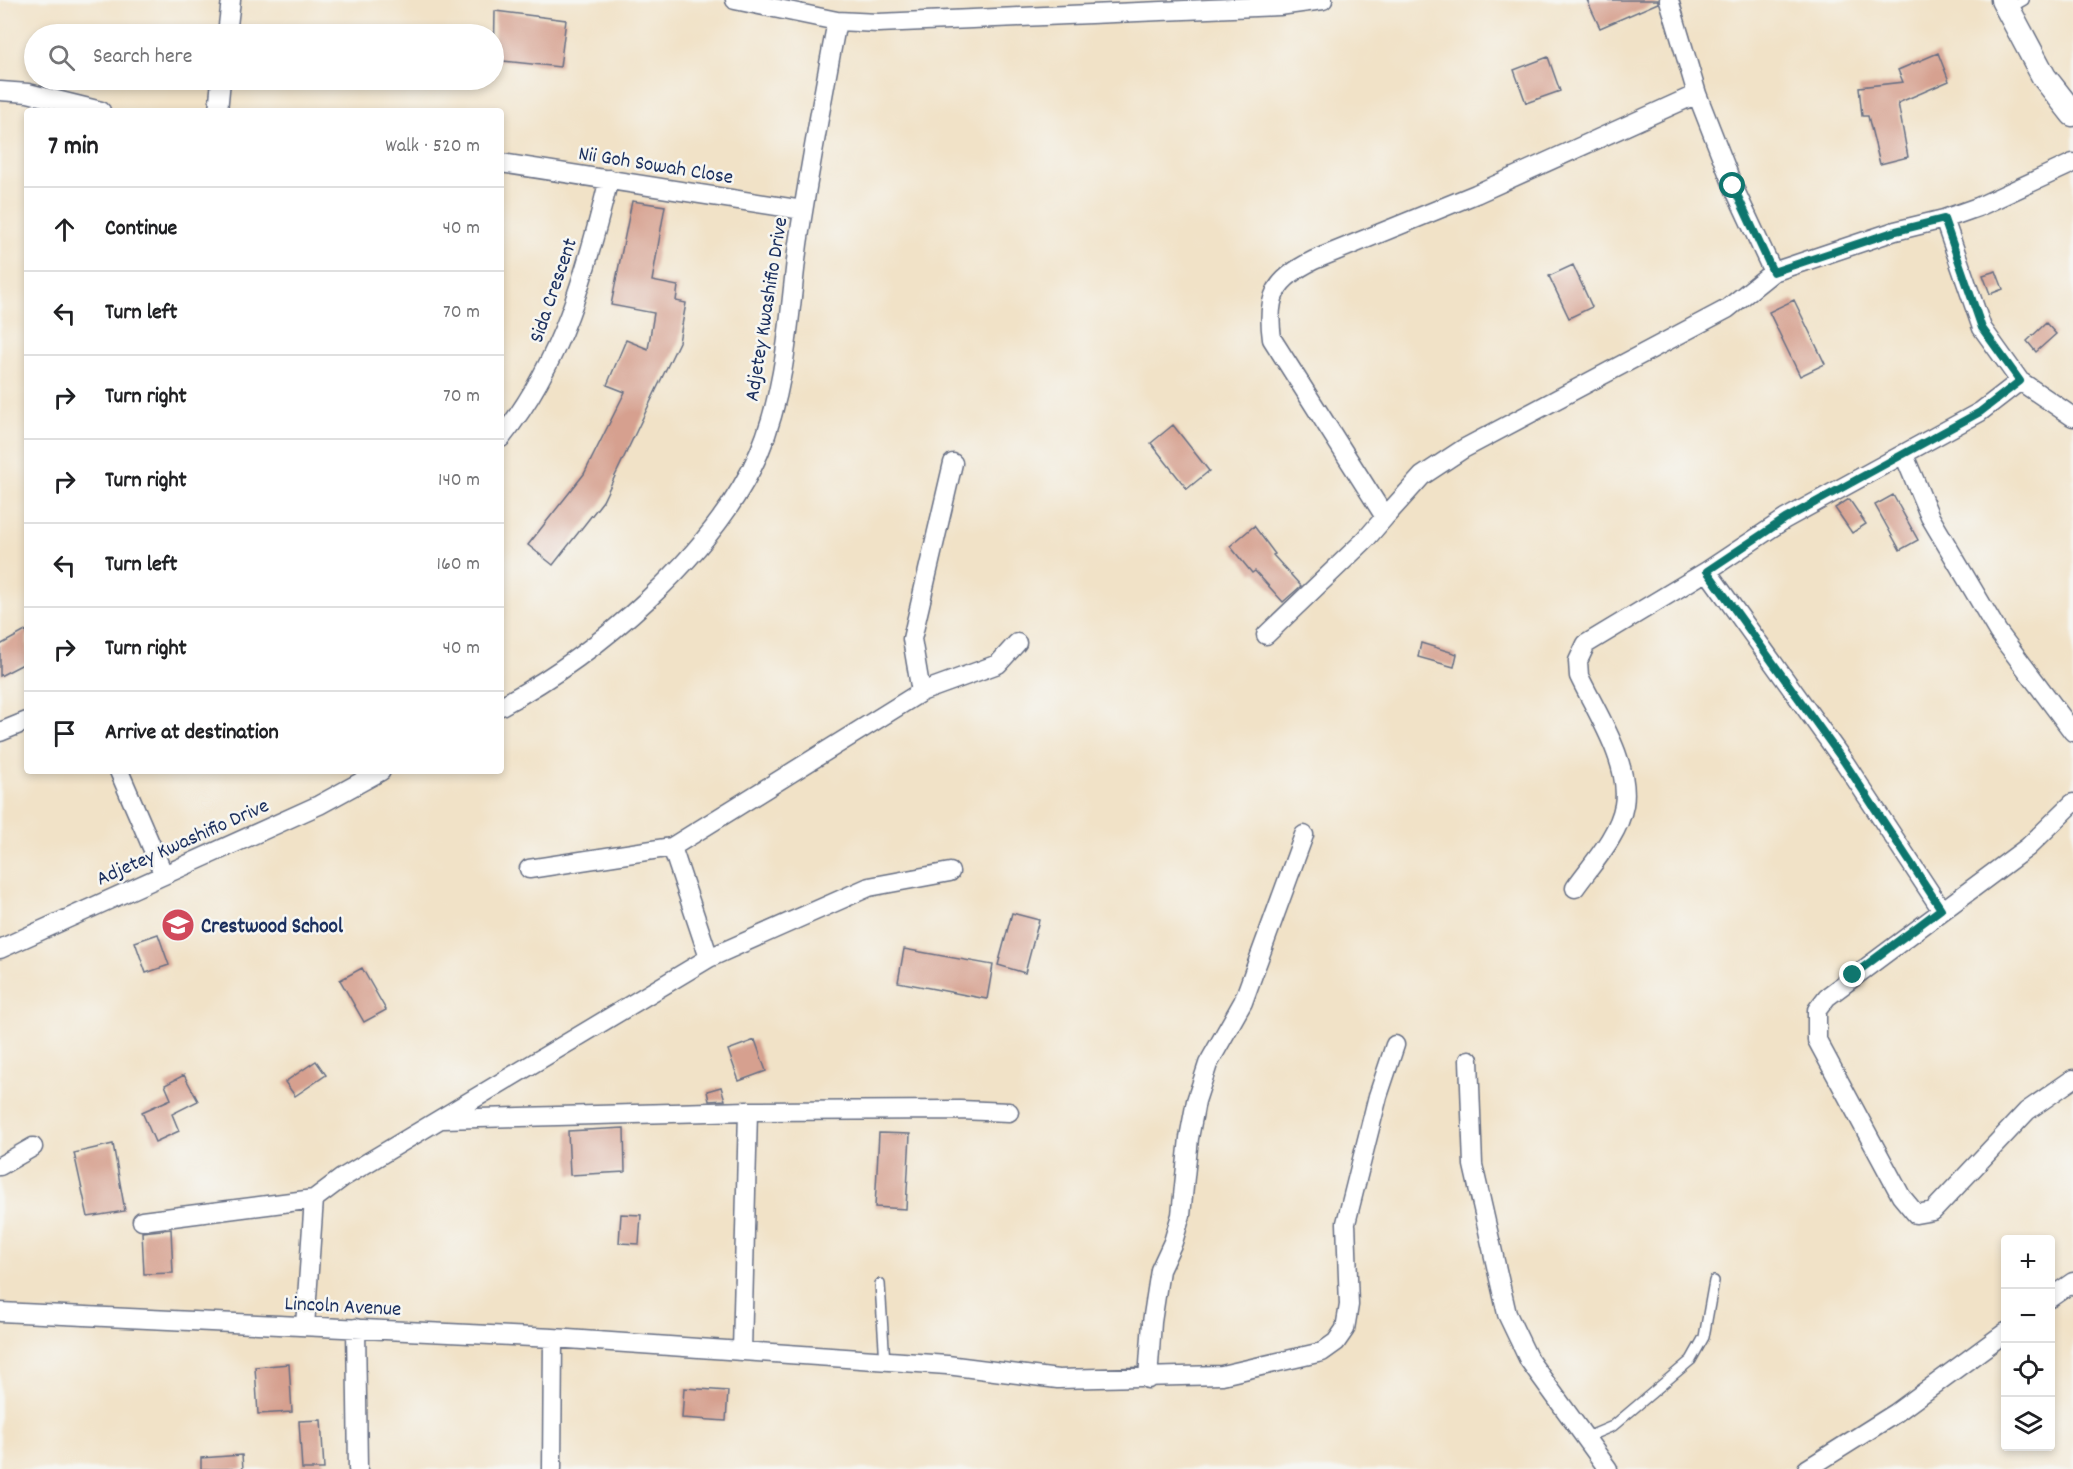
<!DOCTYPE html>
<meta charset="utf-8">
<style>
:root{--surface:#fff;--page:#f6f6f6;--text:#202124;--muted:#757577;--line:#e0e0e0}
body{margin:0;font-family:Dekko,sans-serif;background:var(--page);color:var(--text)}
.controls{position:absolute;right:18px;bottom:18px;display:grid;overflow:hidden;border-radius:6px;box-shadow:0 3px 9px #0003}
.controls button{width:54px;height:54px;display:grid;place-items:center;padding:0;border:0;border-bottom:2px solid var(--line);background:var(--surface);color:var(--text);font:30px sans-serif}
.stop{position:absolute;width:18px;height:18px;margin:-14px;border:4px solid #0f766e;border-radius:50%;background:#fff}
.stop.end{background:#0f766e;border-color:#fff;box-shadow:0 2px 6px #0008}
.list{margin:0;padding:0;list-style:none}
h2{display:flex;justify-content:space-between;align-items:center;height:78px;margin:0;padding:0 24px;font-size:26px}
h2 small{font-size:20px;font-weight:400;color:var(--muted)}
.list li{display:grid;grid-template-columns:39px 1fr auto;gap:18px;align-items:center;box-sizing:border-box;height:84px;padding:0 24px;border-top:2px solid var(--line)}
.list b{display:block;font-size:22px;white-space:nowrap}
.list em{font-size:20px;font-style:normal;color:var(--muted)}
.icon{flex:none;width:33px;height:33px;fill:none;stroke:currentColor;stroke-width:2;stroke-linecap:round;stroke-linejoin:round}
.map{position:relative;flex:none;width:2073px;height:1469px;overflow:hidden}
.search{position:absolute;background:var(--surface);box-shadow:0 3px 9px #0003;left:24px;top:24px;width:480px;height:66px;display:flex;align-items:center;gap:15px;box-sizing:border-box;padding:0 21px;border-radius:33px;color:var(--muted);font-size:22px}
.panel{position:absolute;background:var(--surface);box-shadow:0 3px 9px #0003;left:24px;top:108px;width:480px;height:666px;border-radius:6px}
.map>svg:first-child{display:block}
.building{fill:#d6a08f}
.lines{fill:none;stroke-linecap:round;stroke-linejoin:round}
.service-casing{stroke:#666e83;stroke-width:12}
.minor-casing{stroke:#666e83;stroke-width:21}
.tertiary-casing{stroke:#666e83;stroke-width:27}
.service{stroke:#fff;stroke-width:9}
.minor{stroke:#fff;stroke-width:18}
.tertiary{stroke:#fff;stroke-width:24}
.route{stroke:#0f766e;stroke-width:8}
.labels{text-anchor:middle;stroke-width:5;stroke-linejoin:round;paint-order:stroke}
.street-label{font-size:21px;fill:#1b2f5e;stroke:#f6f6f2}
.poi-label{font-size:21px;font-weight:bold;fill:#1b2f5e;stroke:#f6f6f2;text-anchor:start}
</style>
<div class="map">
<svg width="2073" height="1469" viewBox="0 0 2073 1469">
<rect width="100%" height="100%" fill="#f6f6f2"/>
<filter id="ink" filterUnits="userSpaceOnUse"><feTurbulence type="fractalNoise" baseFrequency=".0167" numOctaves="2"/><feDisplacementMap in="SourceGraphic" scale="12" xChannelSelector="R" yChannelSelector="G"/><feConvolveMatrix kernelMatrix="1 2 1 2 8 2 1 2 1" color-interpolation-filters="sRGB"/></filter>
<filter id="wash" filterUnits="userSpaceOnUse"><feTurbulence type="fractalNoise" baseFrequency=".008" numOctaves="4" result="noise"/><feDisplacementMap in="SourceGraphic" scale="24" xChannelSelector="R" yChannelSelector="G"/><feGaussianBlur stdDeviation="1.35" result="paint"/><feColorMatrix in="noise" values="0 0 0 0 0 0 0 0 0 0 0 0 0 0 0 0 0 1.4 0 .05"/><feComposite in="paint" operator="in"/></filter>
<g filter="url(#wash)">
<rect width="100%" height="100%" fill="#f1e2c7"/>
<g id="blocks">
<path class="building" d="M1587 0H1658V3L1600 28Z
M495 11 566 20 560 67 494 60Z
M1938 53 1949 81 1898 103 1908 157 1880 164 1868 116H1862L1859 87 1903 82 1898 70Z
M1548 57 1560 91 1526 103 1514 70Z
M632 201 665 206 652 281 678 286 676 301 686 303 679 342 603 501 553 565 528 545 584 474 625 392 607 385 626 340 648 349 654 313 611 305Z
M1573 265 1592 307 1569 318 1549 276Z
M1996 271 2003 289 1990 294 1983 275Z
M1794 300 1825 364 1800 376 1769 312Z
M2046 323 2056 334 2036 352 2027 341Z
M1173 425 1209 471 1187 489 1151 443Z
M1893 495 1918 540 1900 550 1875 505Z
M1849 499 1866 524 1852 533 1835 508Z
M1254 526 1275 554 1273 555 1301 586 1283 602 1255 571 1252 573 1230 546Z
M27 630V662L0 676V645Z
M1421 643 1457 654 1454 667 1418 657Z
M1012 913 1039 920 1025 973 998 965Z
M158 934 169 965 146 973 135 942Z
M904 949 993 965 987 999 898 982Z
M362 968 386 1010 364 1022 340 980Z
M755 1040 766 1071 739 1081 728 1050Z
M316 1061 326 1075 295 1096 285 1082Z
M184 1075 198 1101 172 1114 179 1131 155 1142 142 1112 171 1099 165 1085Z
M721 1087 725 1100 709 1101 707 1091Z
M624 1128 625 1172 570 1175 568 1131Z
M879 1133 910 1134 906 1209 875 1207Z
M113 1144 125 1211 88 1217 74 1153Z
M621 1214 641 1215 639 1244 619 1243Z
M171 1229 173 1273 144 1274 142 1232Z
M289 1364 292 1412 258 1414 255 1367Z
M684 1388 728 1391 726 1421 682 1418Z
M321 1420 324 1469H302L299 1421Z
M242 1455 243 1469H201V1458Z"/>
</g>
</g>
<g filter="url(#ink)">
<use href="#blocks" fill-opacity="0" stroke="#666e83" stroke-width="1.5"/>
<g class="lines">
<defs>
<path id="service" d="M2010 8 2024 0
M880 1284 885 1363
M1587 1437 1613 1426 1691 1360 1704 1337 1714 1281"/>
<path id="minor" d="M735 0 837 21 878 23 1279 6 1323 0
M1669 0 1697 94 1733 186 1773 272
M227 34 231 0
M0 91 28 93 101 111
M218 111 221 80
M501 163 803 210
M1944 219 1982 328 2020 381 2073 417
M501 438C562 362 586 273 609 179
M1904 455 1930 517 1998 632 2073 732
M1385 517 1422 476 1463 449 1727 309 1773 272 1895 231 1944 219 1978 207 2073 163
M1707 571 1845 763 1941 909
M1266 635 1366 539 1385 517 1272 339C1266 296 1275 279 1314 260L1476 194 1697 94
M921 692 912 639 953 463
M501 706C596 655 715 554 759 453 787 387 789 314 798 244 809 170 823 95 837 21
M0 732 27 721
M119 771 163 873
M2073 803 2028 847 1827 997 1817 1010V1040L1901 1196 1916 1214 1933 1211 2027 1111 2073 1079
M529 869 672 847
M1575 888C1592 864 1619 835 1624 805 1631 764 1596 712 1579 676L1578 661 1586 644 1707 571 1785 519 1980 412 2020 381
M0 949 319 805 381 771
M709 958 672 847 921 692 998 664 1017 643
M1469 1060 1473 1165 1507 1314 1529 1360 1608 1469
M442 1119 748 1111 960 1110 1009 1112
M0 1166 33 1147
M142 1221 314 1199
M2050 1298 2073 1282
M0 1312 553 1338 947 1365 1058 1379 1222 1375 1322 1352 1336 1342 1345 1329 1349 1305 1346 1223 1378 1096 1395 1045
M305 1326 314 1199 342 1178 709 958 869 887 950 872
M356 1328 358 1469
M742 1351 748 1111
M1148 1379 1152 1322 1160 1270 1173 1242 1181 1215 1189 1138 1196 1101 1208 1064 1243 1002 1304 835
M552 1469 553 1338
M1807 1469 1896 1413 2006 1332"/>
<path id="tertiary" d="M2003 0 2044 77 2073 114"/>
</defs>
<use href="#service" class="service-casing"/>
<use href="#minor" class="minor-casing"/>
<use href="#tertiary" class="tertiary-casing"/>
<use href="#service" class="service"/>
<use href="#minor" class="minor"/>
<use href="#tertiary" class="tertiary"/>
</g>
</g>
<g class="lines" filter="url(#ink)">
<path class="route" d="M1733 186 1773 272 1896 231 1944 219 1982 328 2020 381 1980 412 1785 519 1707 571 1845 763 1941 909 1853 975"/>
</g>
<defs>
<symbol id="school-disc" viewBox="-11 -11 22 22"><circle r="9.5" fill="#d1495b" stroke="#f6f6f2"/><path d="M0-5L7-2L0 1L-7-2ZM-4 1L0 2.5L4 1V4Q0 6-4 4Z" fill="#fff"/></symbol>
</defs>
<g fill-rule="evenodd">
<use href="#school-disc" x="159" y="906" width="38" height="38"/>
</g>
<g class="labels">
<g class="street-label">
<text transform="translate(656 164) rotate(9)" y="7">Nii Goh Sowah Close</text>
<text transform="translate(552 290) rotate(-71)" y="7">Sida Crescent</text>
<text transform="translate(765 309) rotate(-81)" y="7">Adjetey Kwashifio Drive</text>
<text transform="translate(182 841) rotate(-24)" y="7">Adjetey Kwashifio Drive</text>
<text transform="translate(343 1305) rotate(3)" y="7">Lincoln Avenue</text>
</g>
<g class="poi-label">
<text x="201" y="932">Crestwood School</text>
</g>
</g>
</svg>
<div class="controls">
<button>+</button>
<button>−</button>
<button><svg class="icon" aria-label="locate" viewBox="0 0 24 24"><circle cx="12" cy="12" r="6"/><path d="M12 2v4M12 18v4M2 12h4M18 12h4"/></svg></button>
<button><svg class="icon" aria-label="layers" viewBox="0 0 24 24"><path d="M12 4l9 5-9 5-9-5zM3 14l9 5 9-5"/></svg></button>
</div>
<div class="stop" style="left:1733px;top:186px"></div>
<div class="stop end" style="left:1853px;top:975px"></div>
<div class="search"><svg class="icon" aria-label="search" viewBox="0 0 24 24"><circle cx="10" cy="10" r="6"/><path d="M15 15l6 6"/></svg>Search here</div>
<section class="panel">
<h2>7 min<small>Walk · 520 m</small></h2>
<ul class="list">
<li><svg class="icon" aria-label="ahead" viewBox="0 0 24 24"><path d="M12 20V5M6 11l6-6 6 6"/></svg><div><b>Continue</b></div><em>40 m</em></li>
<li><svg class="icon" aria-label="left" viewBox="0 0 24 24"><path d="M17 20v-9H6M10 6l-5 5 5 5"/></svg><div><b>Turn left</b></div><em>70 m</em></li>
<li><svg class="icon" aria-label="right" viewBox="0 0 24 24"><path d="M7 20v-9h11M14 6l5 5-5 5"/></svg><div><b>Turn right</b></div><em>70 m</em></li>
<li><svg class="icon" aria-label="right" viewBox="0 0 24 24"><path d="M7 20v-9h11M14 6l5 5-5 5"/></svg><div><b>Turn right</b></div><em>140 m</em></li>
<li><svg class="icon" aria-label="left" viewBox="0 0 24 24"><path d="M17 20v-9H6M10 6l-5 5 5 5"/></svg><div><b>Turn left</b></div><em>160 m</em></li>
<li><svg class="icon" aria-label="right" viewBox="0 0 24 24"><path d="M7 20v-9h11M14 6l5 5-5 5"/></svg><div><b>Turn right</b></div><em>40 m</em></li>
<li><svg class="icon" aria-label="arrive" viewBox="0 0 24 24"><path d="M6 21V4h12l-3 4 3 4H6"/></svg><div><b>Arrive at destination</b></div></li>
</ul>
</section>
</div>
